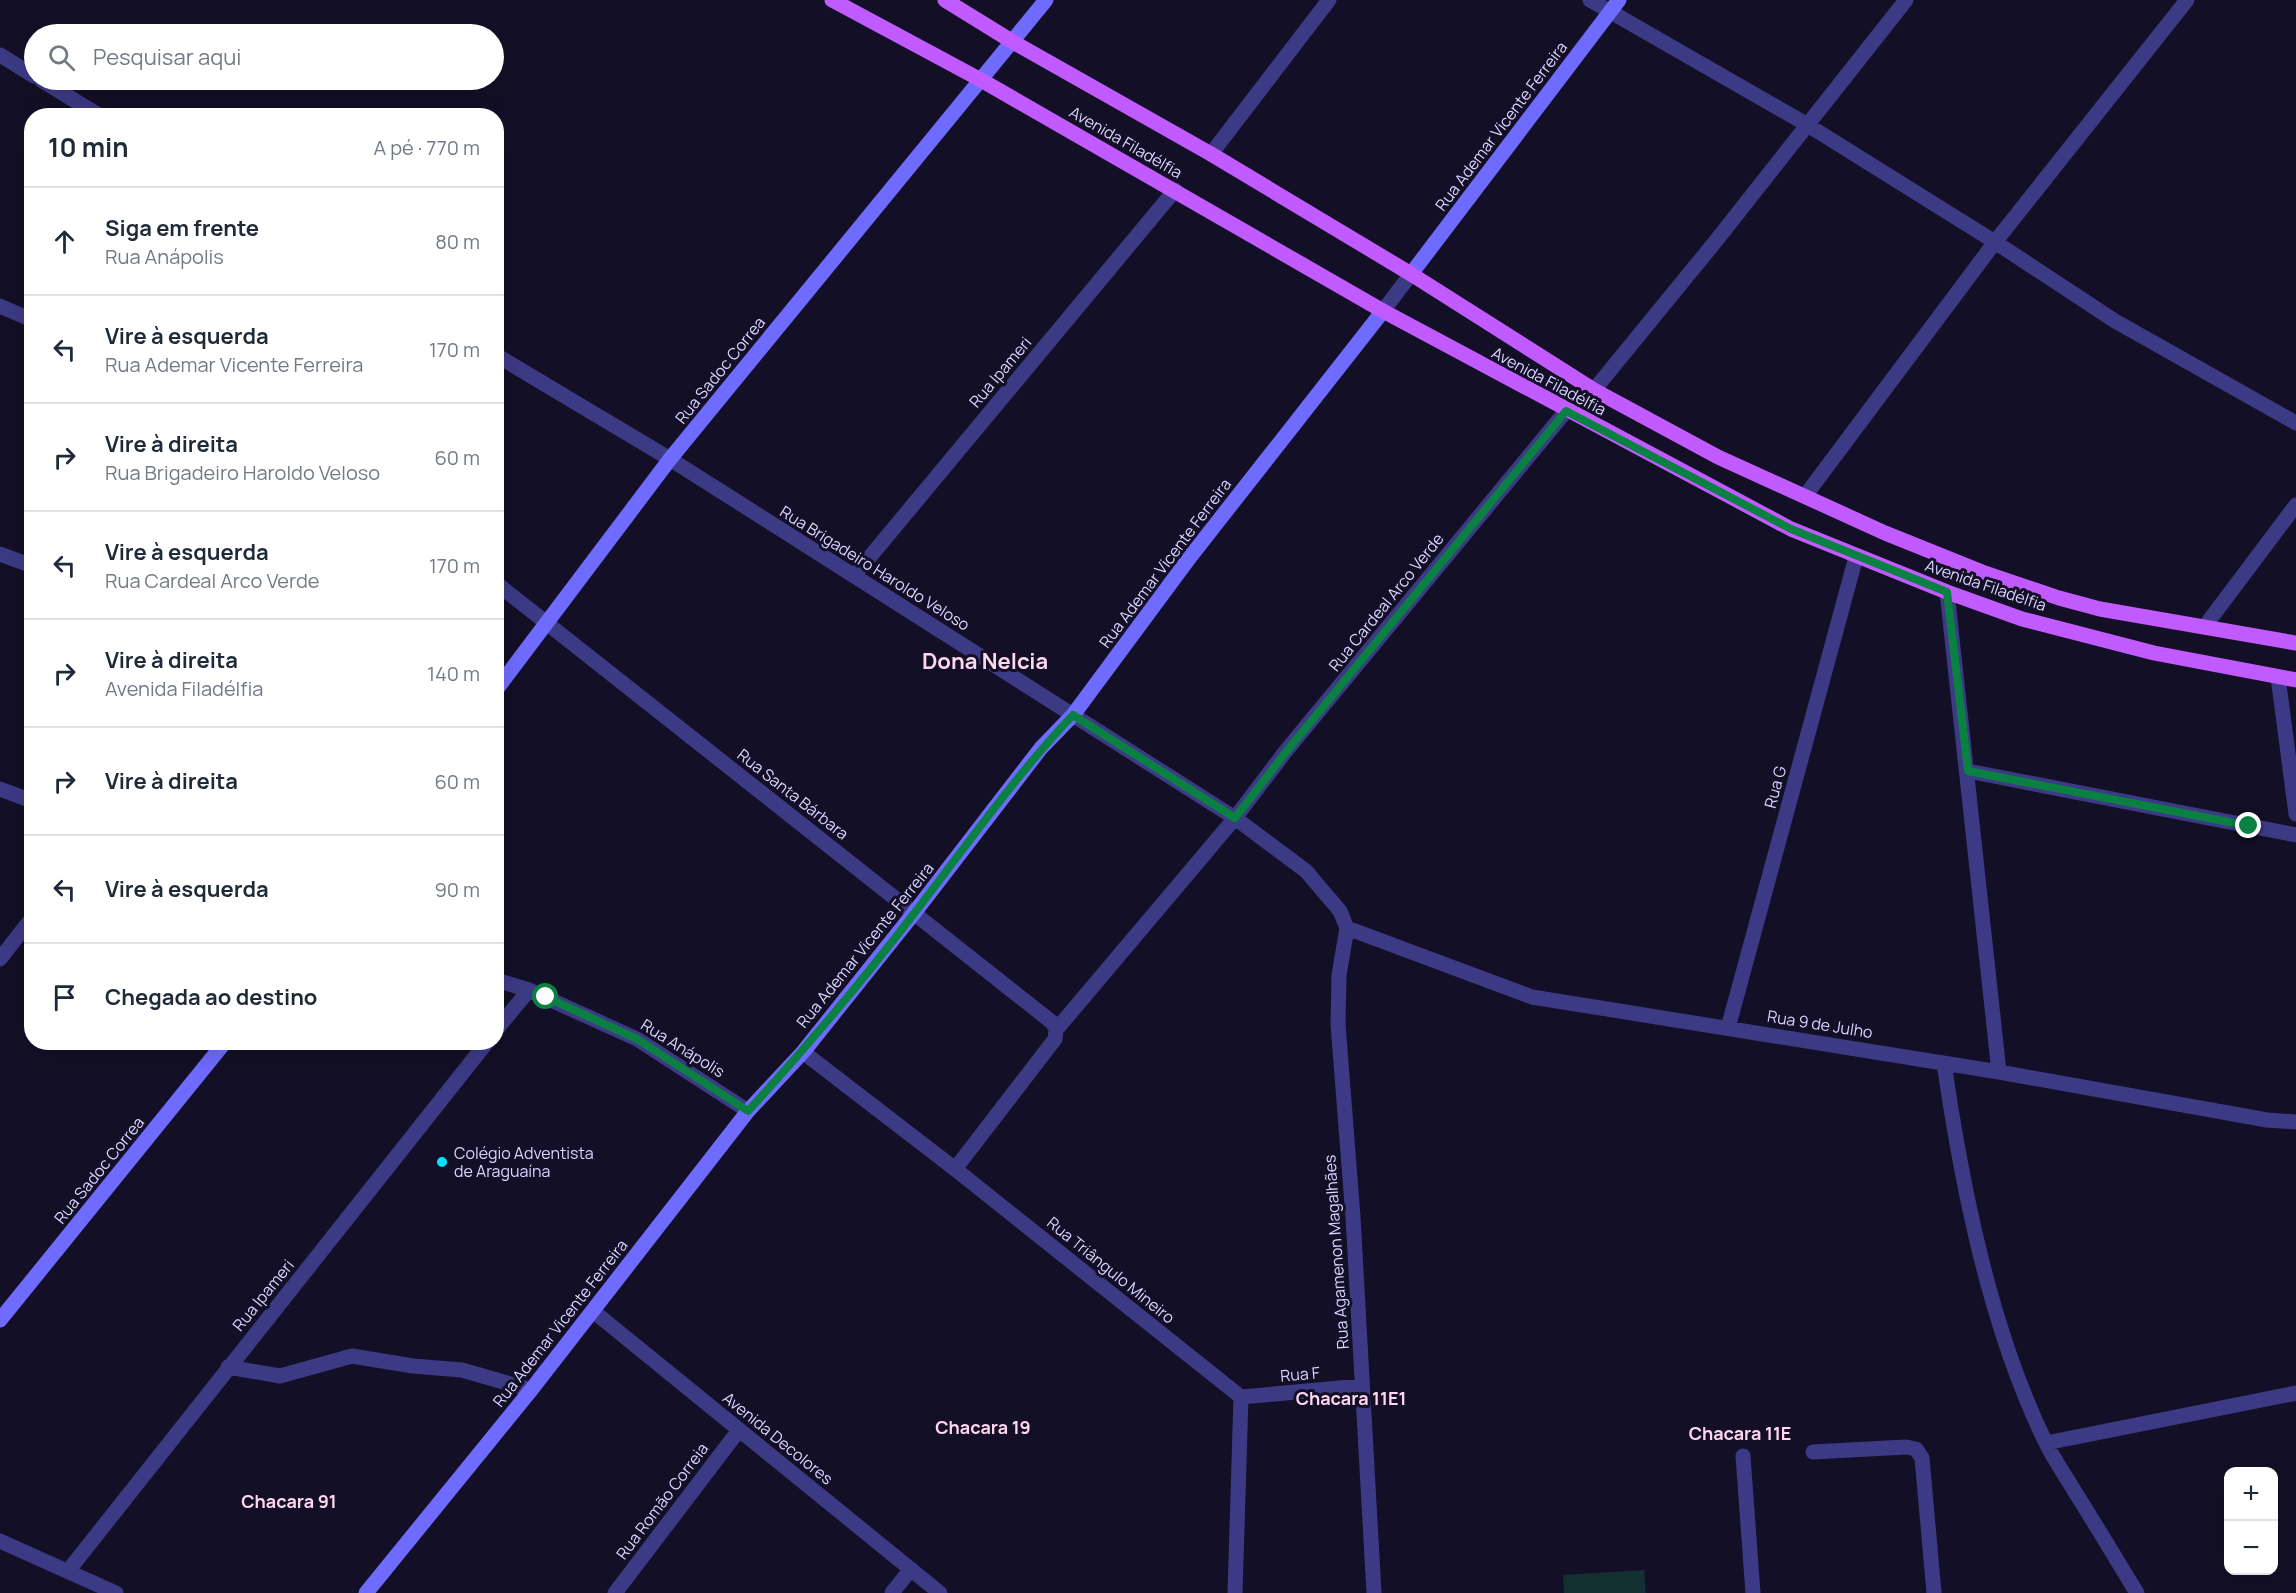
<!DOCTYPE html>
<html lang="pt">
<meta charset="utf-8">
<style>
:root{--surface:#fff;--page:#f6f6f7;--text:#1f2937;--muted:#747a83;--line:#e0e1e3}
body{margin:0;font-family:Manrope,sans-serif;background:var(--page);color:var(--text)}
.controls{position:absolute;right:18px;bottom:18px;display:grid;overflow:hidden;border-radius:12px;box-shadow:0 6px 24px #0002}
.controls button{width:54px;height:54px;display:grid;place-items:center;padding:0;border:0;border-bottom:2px solid var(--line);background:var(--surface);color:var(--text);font:30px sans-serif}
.stop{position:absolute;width:18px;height:18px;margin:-14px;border:4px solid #0b8043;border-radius:50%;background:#fff}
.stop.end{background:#0b8043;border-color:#fff;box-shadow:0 2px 6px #0008}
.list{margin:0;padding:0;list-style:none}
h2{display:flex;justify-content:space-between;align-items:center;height:78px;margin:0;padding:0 24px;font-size:26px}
h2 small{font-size:20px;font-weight:400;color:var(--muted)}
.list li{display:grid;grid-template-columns:39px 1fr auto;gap:18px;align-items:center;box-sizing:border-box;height:108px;padding:0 24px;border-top:2px solid var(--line)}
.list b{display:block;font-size:22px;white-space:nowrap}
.list p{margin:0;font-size:20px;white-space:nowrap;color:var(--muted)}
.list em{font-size:20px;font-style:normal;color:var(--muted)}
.icon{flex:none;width:33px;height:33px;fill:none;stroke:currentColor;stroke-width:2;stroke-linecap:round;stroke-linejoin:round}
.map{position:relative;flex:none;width:2296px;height:1593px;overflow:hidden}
.search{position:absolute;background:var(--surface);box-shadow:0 6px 24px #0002;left:24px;top:24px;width:480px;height:66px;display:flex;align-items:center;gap:15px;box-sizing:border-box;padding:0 21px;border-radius:33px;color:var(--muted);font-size:22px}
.panel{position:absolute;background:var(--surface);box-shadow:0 6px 24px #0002;left:24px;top:108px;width:480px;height:942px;border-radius:24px}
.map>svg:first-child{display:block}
.pitch{fill:#12302f}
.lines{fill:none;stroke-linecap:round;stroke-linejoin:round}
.street{stroke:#3d3a85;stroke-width:15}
.secondary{stroke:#6f6bff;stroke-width:15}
.primary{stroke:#c25bff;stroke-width:15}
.route{stroke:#0b8043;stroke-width:8}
.poi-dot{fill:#00e5ff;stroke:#130f26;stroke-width:2}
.labels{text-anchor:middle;stroke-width:6;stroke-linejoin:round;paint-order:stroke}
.street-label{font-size:16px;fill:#d9d4ff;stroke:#130f26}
.poi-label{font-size:16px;fill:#d9d4ff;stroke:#130f26;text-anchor:start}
.neighbourhood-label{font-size:18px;font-weight:bold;fill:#ffd6f0;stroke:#130f26}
.district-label{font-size:22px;font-weight:bold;fill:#ffd6f0;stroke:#130f26}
</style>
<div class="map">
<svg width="2296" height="1593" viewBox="0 0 2296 1593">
<rect width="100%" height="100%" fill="#130f26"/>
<path class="pitch" d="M1644 1570 1646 1593H1564L1563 1575Z"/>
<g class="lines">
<path class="street" d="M1590 0 1806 124 1995 242 2115 321 2296 423
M0 55 34 76
M41 80 100 116
M1211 154 1329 0
M0 306 32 320
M1383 311 1411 274
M496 355 670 459 1235 818 1306 871 1340 911 1347 928 1339 975 1338 1024 1353 1217 1374 1593
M1594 390 1715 242 1906 0
M1805 496 1995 242 2187 0
M0 554 32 566
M854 576 1175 190
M496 583 1053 1023 1056 1030 1055 1039 955 1169
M1947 592 1999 1072
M2205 626 2296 505
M2278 677 2296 814
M1968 771 2296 835
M0 789 32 801
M1347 928 1532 997 1999 1072 2267 1120 2296 1122
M0 959 32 918
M496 980 529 990 637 1039 748 1111
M1728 1028 1856 557
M496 1030 529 990
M1056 1030 1235 818 1285 752 1566 411
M803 1052 955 1169 1241 1397 1235 1593
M1944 1063C1962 1187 1990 1328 2045 1441 2053 1458 2065 1475 2075 1492 2096 1525 2116 1559 2137 1593
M593 1311 940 1593
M228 1367 280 1376 352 1356 413 1366 462 1370 531 1390
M1241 1397 1362 1386
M2046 1443 2296 1393
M1813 1452 1906 1447 1916 1449 1922 1458 1934 1593
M1743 1456 1753 1593
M0 1541 116 1593
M68 1571 487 1042
M615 1593 739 1430
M892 1593 911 1569"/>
<path class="secondary" d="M1411 274 1619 0
M496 690 670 459 1046 0
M0 1320 225 1042
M366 1593 531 1390 748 1111 803 1052 914 913 1041 748 1073 715 1190 557 1383 311"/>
<path class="primary" d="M832 0 981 80 1383 311 1791 529 1947 592 2022 619 2154 653 2296 680
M945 0 1013 42 1211 154 1411 274 1594 390 1718 457 1885 533 1982 572 2059 598 2100 609 2296 643"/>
</g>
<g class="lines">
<path class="route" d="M546 997 637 1039 748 1111C807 1047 863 980 916 911 967 845 1015 776 1073 715L1235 818 1286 752 1566 411 1791 529 1947 592 1968 771 2249 826"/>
</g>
<circle class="poi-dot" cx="442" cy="1162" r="6"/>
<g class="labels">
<g class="street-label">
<text transform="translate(1501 126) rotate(-53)" y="6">Rua Ademar Vicente Ferreira</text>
<text transform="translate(1126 142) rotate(30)" y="6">Avenida Filadélfia</text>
<text transform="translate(720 370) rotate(-51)" y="6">Rua Sadoc Correa</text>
<text transform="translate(1000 372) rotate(-50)" y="6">Rua Ipameri</text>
<text transform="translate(1549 381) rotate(28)" y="6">Avenida Filadélfia</text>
<text transform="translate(1165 563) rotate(-53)" y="6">Rua Ademar Vicente Ferreira</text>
<text transform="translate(875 568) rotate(32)" y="6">Rua Brigadeiro Haroldo Veloso</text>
<text transform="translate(1986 585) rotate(19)" y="6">Avenida Filadélfia</text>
<text transform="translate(1386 602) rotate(-51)" y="6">Rua Cardeal Arco Verde</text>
<text transform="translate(1775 787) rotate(-75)" y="6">Rua G</text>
<text transform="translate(793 794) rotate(38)" y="6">Rua Santa Bárbara</text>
<text transform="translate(865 945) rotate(-51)" y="6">Rua Ademar Vicente Ferreira</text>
<text transform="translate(1820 1024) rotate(9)" y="6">Rua 9 de Julho</text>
<text transform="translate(683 1048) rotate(32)" y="6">Rua Anápolis</text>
<text transform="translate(99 1170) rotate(-51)" y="6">Rua Sadoc Correa</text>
<text transform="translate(1336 1252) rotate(-94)" y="6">Rua Agamenon Magalhães</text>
<text transform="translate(1111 1270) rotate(39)" y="6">Rua Triângulo Mineiro</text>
<text transform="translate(263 1295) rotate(-51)" y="6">Rua Ipameri</text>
<text transform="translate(560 1323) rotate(-52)" y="6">Rua Ademar Vicente Ferreira</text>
<text transform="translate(1300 1374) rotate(-5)" y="6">Rua F</text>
<text transform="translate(778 1438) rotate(39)" y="6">Avenida Decolores</text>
<text transform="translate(662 1501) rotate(-53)" y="6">Rua Romão Correia</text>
</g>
<g class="poi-label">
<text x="454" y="1159">Colégio Adventista<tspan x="454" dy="18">de Araguaína</tspan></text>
</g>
<g class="neighbourhood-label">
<text x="1351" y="1405">Chacara 11E1</text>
<text x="983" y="1434">Chacara 19</text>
<text x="1740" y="1440">Chacara 11E</text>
<text x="289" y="1508">Chacara 91</text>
</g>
<g class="district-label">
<text x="985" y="669">Dona Nelcia</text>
</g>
</g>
</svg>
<div class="controls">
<button>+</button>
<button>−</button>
</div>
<div class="stop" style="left:546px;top:997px"></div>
<div class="stop end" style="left:2249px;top:826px"></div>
<div class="search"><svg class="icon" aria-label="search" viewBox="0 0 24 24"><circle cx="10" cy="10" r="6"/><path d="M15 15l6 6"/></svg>Pesquisar aqui</div>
<section class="panel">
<h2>10 min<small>A pé · 770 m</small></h2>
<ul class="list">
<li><svg class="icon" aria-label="ahead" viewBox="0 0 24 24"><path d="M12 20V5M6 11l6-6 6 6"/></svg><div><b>Siga em frente</b><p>Rua Anápolis</p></div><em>80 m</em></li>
<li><svg class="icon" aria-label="left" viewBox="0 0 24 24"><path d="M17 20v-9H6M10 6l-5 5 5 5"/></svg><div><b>Vire à esquerda</b><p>Rua Ademar Vicente Ferreira</p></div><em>170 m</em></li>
<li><svg class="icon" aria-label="right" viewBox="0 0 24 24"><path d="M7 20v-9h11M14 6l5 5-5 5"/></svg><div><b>Vire à direita</b><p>Rua Brigadeiro Haroldo Veloso</p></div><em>60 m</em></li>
<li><svg class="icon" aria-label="left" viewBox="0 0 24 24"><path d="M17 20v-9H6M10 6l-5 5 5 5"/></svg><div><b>Vire à esquerda</b><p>Rua Cardeal Arco Verde</p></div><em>170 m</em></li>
<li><svg class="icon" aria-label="right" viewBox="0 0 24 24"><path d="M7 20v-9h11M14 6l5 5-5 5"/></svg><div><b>Vire à direita</b><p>Avenida Filadélfia</p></div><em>140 m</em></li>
<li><svg class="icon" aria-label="right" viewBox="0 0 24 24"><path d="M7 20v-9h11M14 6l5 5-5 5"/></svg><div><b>Vire à direita</b></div><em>60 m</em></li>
<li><svg class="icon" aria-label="left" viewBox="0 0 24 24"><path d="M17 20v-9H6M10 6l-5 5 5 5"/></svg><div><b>Vire à esquerda</b></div><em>90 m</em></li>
<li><svg class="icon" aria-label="arrive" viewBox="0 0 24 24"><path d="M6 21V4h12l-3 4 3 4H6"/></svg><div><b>Chegada ao destino</b></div></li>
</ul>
</section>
</div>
